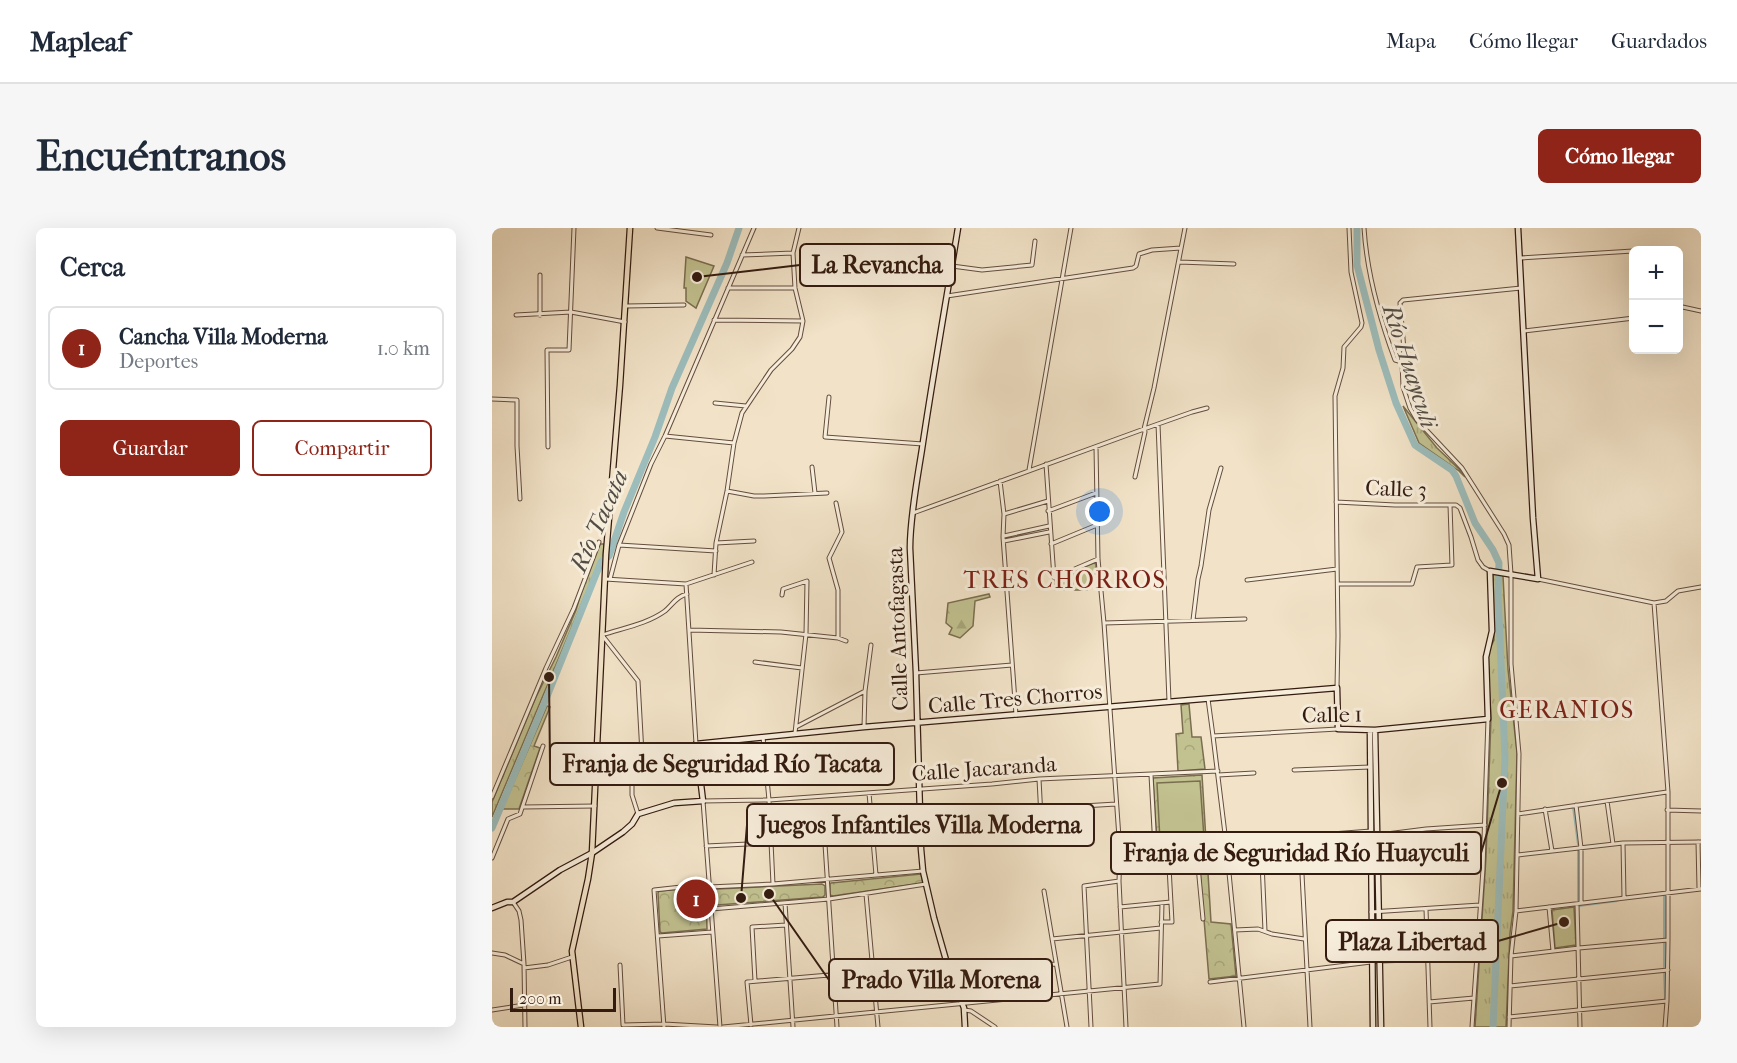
<!DOCTYPE html>
<html lang="es">
<meta charset="utf-8">
<style>
:root{--surface:#fff;--page:#f6f6f7;--text:#1f2937;--muted:#747a83;--line:#e0e1e3;--accent:#8f2418}
body{margin:0;font-family:"IM FELL French Canon",serif;background:var(--page);color:var(--text)}
.controls{position:absolute;right:18px;top:18px;display:grid;overflow:hidden;border-radius:9px;box-shadow:0 6px 24px #0002}
.controls button{width:54px;height:54px;display:grid;place-items:center;padding:0;border:0;border-bottom:2px solid var(--line);background:var(--surface);color:var(--text);font:30px sans-serif}
.scale{position:absolute;left:18px;bottom:15px;width:106px;box-sizing:border-box;padding-left:6px;border:3px solid #331b10;border-top:0;font-size:16px;line-height:21px;white-space:nowrap;color:#331b10;-webkit-text-stroke:4px #f7eddb;paint-order:stroke}
.you{position:absolute;left:608px;top:284px;width:21px;height:21px;margin:-15px;border:4px solid #fff;border-radius:50%;background:#1a73e8;box-shadow:0 0 0 9px #1a73e833}
.badge{display:grid;place-items:center;width:39px;height:39px;border-radius:50%;background:var(--accent);color:#fff;font-size:20px;font-weight:700}
.pin{position:absolute;translate:-50% -50%;border:3px solid #fff;box-shadow:0 2px 6px #0006}
.list{margin:0;padding:0;list-style:none}
h2{display:flex;justify-content:space-between;align-items:center;height:78px;margin:0;padding:0 24px;font-size:26px}
h2 small{font-size:20px;font-weight:400;color:var(--muted)}
.list li{display:grid;grid-template-columns:39px 1fr auto;gap:18px;align-items:center;box-sizing:border-box;height:84px;margin:0 12px 12px;padding:0 12px;border:2px solid var(--line);border-radius:9px}
.list b{display:block;font-size:22px;white-space:nowrap}
.list p{margin:0;font-size:20px;white-space:nowrap;color:var(--muted)}
.list em{font-size:20px;font-style:normal;color:var(--muted)}
.actions{display:flex;gap:12px;padding:18px 24px}
.actions a{flex:1;padding:14px 0;border:2px solid var(--accent);border-radius:9px;text-align:center;font-size:21px;color:var(--accent)}
.actions .main{background:var(--accent);color:#fff}
.map{position:relative;flex:none;width:1209px;height:799px;overflow:hidden;border-radius:9px}
header{display:flex;align-items:center;gap:36px;box-sizing:border-box;height:84px;padding:0 30px;background:var(--surface);border-bottom:2px solid var(--line)}
header strong{font-size:28px}
nav{display:flex;gap:33px;margin-inline-start:auto;font-size:21px}
.intro{display:flex;align-items:center;justify-content:space-between;box-sizing:border-box;height:144px;padding:0 36px}
h1{margin:0;font-size:42px}
.button{padding:15px 27px;border-radius:9px;background:var(--accent);color:#fff;font-size:21px;font-weight:700}
main{display:flex;gap:36px;padding:0 36px}
aside{flex:1;background:var(--surface);border-radius:9px;box-shadow:0 6px 24px #0002}
.map>svg:first-child{display:block}
.grass{fill:url(#grass-tufts);stroke:#7a6e50;stroke-width:1.5}
.forest{fill:url(#forest-firs);stroke:#7a6e50;stroke-width:1.5}
.park{fill:url(#park-crowns);stroke:#7a6e50;stroke-width:1.5}
.pitch{fill:#c2c190;stroke:#7a6e50;stroke-width:1.5}
.lines{fill:none;stroke-linecap:round;stroke-linejoin:round}
.canal{stroke:#9cbdbc;stroke-width:4}
.river{stroke:#9cbdbc;stroke-width:7}
.street-casing{stroke:#634d3e;stroke-width:5}
.secondary-casing{stroke:#331b10;stroke-width:7}
.primary-casing{stroke:#331b10;stroke-width:7}
.street{stroke:#f7eddb;stroke-width:3}
.secondary{stroke:#f7eddb;stroke-width:4.5}
.primary{stroke:#f2e3c8;stroke-width:4.5}
.labels{text-anchor:middle;stroke-width:6;stroke-linejoin:round;paint-order:stroke}
.street-label{font-size:22px;fill:#331b10;stroke:#f7eddb}
.water-label{font-size:24px;font-style:italic;fill:#524c44;stroke:#f7eddb}
.neighbourhood-label{font-size:24px;letter-spacing:1.5px;fill:#7a1f14;stroke:#f7eddb}
.leader{fill:none;stroke:#331b10;stroke-width:2}
.callout-dot{fill:#331b10;stroke:#f7eddb;stroke-width:2}
.callout{fill:#f7eddb;stroke:#331b10;stroke-width:2}
.callout-label{font-size:24px;text-anchor:middle;font-weight:bold;fill:#331b10}
</style>
<header>
<strong>Mapleaf</strong>
<nav><a>Mapa</a><a>Cómo llegar</a><a>Guardados</a></nav>
</header>
<div class="intro"><h1>Encuéntranos</h1><a class="button">Cómo llegar</a></div>
<main>
<aside>
<h2>Cerca<small></small></h2>
<ul class="list">
<li><span class="badge">1</span><div><b>Cancha Villa Moderna</b><p>Deportes</p></div><em>1.0 km</em></li>
</ul>
<div class="actions"><a class="main">Guardar</a><a>Compartir</a></div>
</aside>
<div class="map">
<svg width="1209" height="799" viewBox="0 0 1209 799">
<defs>
<pattern id="grass-tufts" width="24" height="20" patternUnits="userSpaceOnUse" patternTransform="scale(1.5)"><rect width="24" height="20" fill="#c2c190"/><path d="M3 7l-1-3M5 7V3M7 7l1-3M15 17l-1-3M17 17v-4M19 17l1-3" fill="none" stroke="#a7a57b"/></pattern>
<pattern id="forest-firs" width="22" height="20" patternUnits="userSpaceOnUse" patternTransform="scale(1.5)"><rect width="22" height="20" fill="#c2c190"/><path d="M5 1l3.5 6h-7zM16 11l3.5 6h-7z" fill="#a7a57b"/></pattern>
<pattern id="park-crowns" width="20" height="18" patternUnits="userSpaceOnUse" patternTransform="scale(1.5)"><rect width="20" height="18" fill="#c2c190"/><path d="M2 6a3 3 0 1 1 6 0M12 15a3 3 0 1 1 6 0" fill="none" stroke="#a7a57b"/></pattern>
</defs>
<rect width="100%" height="100%" fill="#f2e3c8"/>
<filter id="stains"><feTurbulence type="fractalNoise" baseFrequency=".00333" numOctaves="4"/><feColorMatrix values="0 0 0 0 .2 0 0 0 0 .09 0 0 0 0 .02 0 0 0 .5 -.17"/></filter>
<radialGradient id="worn" r=".72"><stop offset=".6" stop-color="#630" stop-opacity="0"/><stop offset="1" stop-color="#630" stop-opacity=".3"/></radialGradient>
<path class="grass" d="M911 178 945 220 967 241 973 249 967 243 927 215Z
M108 316H112L111 331 108 332 0 589V574L44 469 64 429 84 382 89 365Z
M1001 346 1011 348 1016 441 1025 525 1021 683 1018 705 1014 799H983L994 629 999 490 995 426 1002 412Z"/>
<path class="forest" d="M497 366 498 369 483 373 481 398 468 410 457 406 460 400 454 395 456 375Z"/>
<path class="park" d="M602 335 604 336V344L595 362H563V351Z
M697 476 700 509H709L713 541 686 543 684 506 691 505 689 477Z
M55 478 58 479 42 518 48 520 27 581H10Z
M710 547 719 694 739 696 744 748 717 751 706 620 712 619V614L665 617 661 550Z
M429 646 431 655 341 668 338 667V656L339 655Z
M330 656 333 658V667L331 669 225 677 222 674 221 664 225 661Z
M210 659 214 661 215 701 170 705 168 704 166 665 167 663Z
M1082 679 1084 717 1063 720 1060 682Z"/>
<path class="pitch" d="M194 29 222 38 204 80 194 73V60H192Z
M708 553 712 610 668 613 665 555Z"/>
<g class="lines">
<path class="canal" d="M1080 579H1082L1087 616
M1087 621V674
M1171 666H1173V710
M1087 677 1125 672
M1173 740V714
M1173 744 1174 770"/>
<path class="river" d="M865 0V37L887 122 904 175 923 217 960 242 964 248 983 295 1001 322 1007 335 1006 365 1013 530 1001 799
M0 600 52 476 109 334 117 328 132 284 163 209 180 160 235 35 247 0"/>
<defs>
<path id="street" d="M165 0 219 7
M872 0C875 47 887 89 903 132L910 134
M250 27 301 25
M1028 30 1141 23
M687 34 742 36
M460 38 490 42 540 37 543 13
M48 47V87
M236 60H303
M455 68 641 40 644 38 647 26 660 22 689 20
M134 78 192 77
M1186 78 1209 83
M24 87 79 84 133 94
M222 92 310 93
M1032 103 1142 90
M337 169 333 209 431 216
M0 171 25 172V218L28 271
M223 175 254 178
M666 196 677 473
M173 208 242 215
M56 219 55 122H77L82 0
M604 219 606 331 612 395 628 624 627 653 634 799
M554 236 562 350 606 331
M320 239 323 265
M537 242 579 0
M643 249 653 204 652 201 662 160 693 0
M508 253 512 286 511 309 524 487
M235 263 262 268H272L335 265
M844 274 903 277H964L968 280 979 309 986 332 991 339 998 343
M344 275 350 304 337 330 346 362V409
M556 283 604 265
M421 285 652 201 700 184 715 180
M512 286 556 273
M512 308 557 298
M512 313 557 304
M224 315 262 313
M559 316 605 297
M127 317 224 323
M222 347 224 315 235 263 242 215 250 185 279 142 300 121 308 109 311 93 303 60 301 25 307 0
M113 351 194 356 260 334
M118 351 127 317 159 236 173 208 262 0
M1046 351 1162 375 1174 373 1186 363 1209 359
M755 352 845 341
M194 356 204 516
M846 356H920L925 339 960 337 958 277
M290 367 291 361 315 353 314 406 303 505
M1162 375 1176 564V712L1175 773 1173 799
M701 392 706 351 709 338 717 282 729 240
M612 395 753 391
M197 402 289 404 346 410 354 413
M263 434 310 440
M424 445 520 437
M845 460 846 408 843 168 851 140 852 119 869 99 870 95 859 44 857 0
M716 471 721 508 846 501
M304 499 373 463
M372 499 373 463 379 417
M721 508 734 614 752 799
M271 509 277 572 281 656
M802 542 878 539
M659 547 663 620
M726 547 762 545
M547 551 550 609
M377 565 384 647
M0 569 54 440 82 380 107 314
M1115 573 1121 616
M1084 577 1089 620V675
M31 579 103 578
M1053 581 1060 623
M1175 582 1209 583
M507 583 624 576
M146 586 140 567V553L143 540 150 526 146 453 110 407C131 400 155 396 173 383 180 377 185 368 195 366
M1026 586 1175 564
M329 595 332 601 345 799
M808 608 818 799
M879 608 934 601 993 597
M769 611 773 703
M734 614 879 603
M1206 614 1207 660
M1131 615 1132 670
M704 617 711 691
M214 618 280 615
M628 624 710 616
M1026 627 1131 615 1209 614
M0 630 16 591 28 586 51 518
M770 633 809 630
M628 644 706 636
M887 644 928 643
M217 659 281 656 431 643
M552 663 575 799
M374 666 386 799
M21 674 27 683 29 692 32 736 33 799
M293 675 301 799
M1085 676 1088 799
M628 679 679 674
M1057 679 1061 723
M219 681 337 671 434 656
M934 681 938 799
M1024 683 1209 661
M879 684 988 677
M669 694H680L677 639
M743 702 766 701 780 706 812 711
M166 708 220 704
M560 711 669 700
M0 725 13 727 32 736
M1019 728 1087 720 1176 712
M128 737 131 797
M32 740 56 737 80 729
M511 741 512 771
M500 742 564 736
M263 753 260 699 294 697
M718 754 887 733 985 730
M1018 758 1176 742
M937 774 982 770
M0 782 32 777
M473 782 479 783 503 799
M1017 789 1175 773
M131 797 172 796 225 799
M259 797 255 754 430 739
M172 799 162 662 217 656
M228 799 211 573 277 572 500 556 547 551 726 543
M231 799 668 756 670 675
M599 799 592 658 627 653
M980 799 991 641 996 491
M1017 799 1019 728 1024 683 1027 526 1019 436V346L1017 317 1012 306 970 240 925 192 918 180 911 159 910 134 912 122 908 75 911 72 1029 60"/>
<path id="secondary" d="M466 0C454 74 441 147 430 221 425 253 418 289 418 320L424 445 429 621 431 643 442 690 454 732 472 780 473 799
M878 502 881 799
M883 502 889 799
M0 680 15 674H21L68 642 100 625 131 604 140 596 146 586 182 575 211 573 204 516 372 499 845 460 846 501 883 502 996 491 994 429 1000 403 998 343 1046 351 1041 290 1026 0"/>
<path id="primary" d="M89 799 80 723 96 651 100 625 114 326 128 157 138 0"/>
</defs>
<use href="#street" class="street-casing"/>
<use href="#secondary" class="secondary-casing"/>
<use href="#primary" class="primary-casing"/>
<use href="#street" class="street"/>
<use href="#secondary" class="secondary"/>
<use href="#primary" class="primary"/>
</g>
<g class="labels">
<g class="street-label">
<text transform="translate(904 260) rotate(2)" y="8">Calle 3</text>
<text transform="translate(405 401) rotate(-92)" y="8">Calle Antofagasta</text>
<text transform="translate(523 470) rotate(-5)" y="8">Calle Tres Chorros</text>
<text transform="translate(840 486) rotate(-1)" y="8">Calle 1</text>
<text transform="translate(492 540) rotate(-4)" y="8">Calle Jacaranda</text>
</g>
<g class="water-label">
<text transform="translate(918 138) rotate(72)" y="8">Río Huayculi</text>
<text transform="translate(107 293) rotate(-66)" y="8">Río Tacata</text>
</g>
<g class="neighbourhood-label">
<text x="573" y="360">TRES CHORROS</text>
<text x="1075" y="490">GERANIOS</text>
</g>
</g>
<path class="leader" d="M205 49L308 37M57 449L58 536M249 670L255 597M1010 555L989 625M1072 694L1006 713M277 666L337 752"/>
<g class="callout-dot">
<circle cx="205" cy="49" r="6"/>
<circle cx="57" cy="449" r="6"/>
<circle cx="249" cy="670" r="6"/>
<circle cx="1010" cy="555" r="6"/>
<circle cx="1072" cy="694" r="6"/>
<circle cx="277" cy="666" r="6"/>
</g>
<g class="callout">
<rect x="308" y="16" width="155" height="42" rx="6"/>
<rect x="58" y="515" width="344" height="42" rx="6"/>
<rect x="255" y="576" width="347" height="42" rx="6"/>
<rect x="619" y="604" width="370" height="42" rx="6"/>
<rect x="834" y="692" width="172" height="42" rx="6"/>
<rect x="337" y="731" width="223" height="42" rx="6"/>
</g>
<g class="callout-label">
<text x="385" y="45">La Revancha</text>
<text x="230" y="544">Franja de Seguridad Río Tacata</text>
<text x="428" y="605">Juegos Infantiles Villa Moderna</text>
<text x="804" y="633">Franja de Seguridad Río Huayculi</text>
<text x="920" y="722">Plaza Libertad</text>
<text x="449" y="760">Prado Villa Morena</text>
</g>
<rect width="100%" height="100%" filter="url(#stains)"/>
<rect width="100%" height="100%" fill="url(#worn)"/>
</svg>
<div class="controls">
<button>+</button>
<button>−</button>
</div>
<div class="scale">200 m</div>
<div class="you"></div>
<div class="pin badge" style="left:204px;top:671px">1</div>
</div>
</main>
